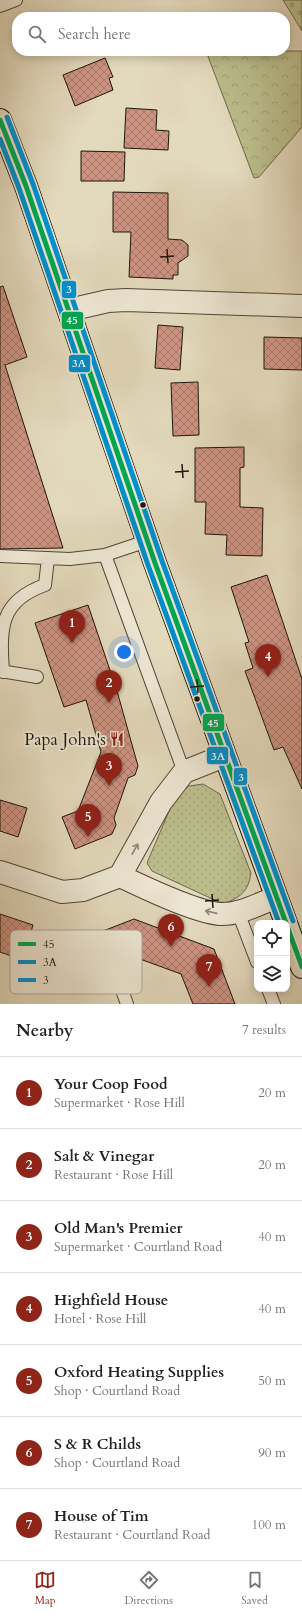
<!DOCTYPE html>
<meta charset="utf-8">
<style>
:root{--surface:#fff;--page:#f2f2f2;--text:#222;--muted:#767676;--line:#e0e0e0;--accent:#8f2418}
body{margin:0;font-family:Cardo,serif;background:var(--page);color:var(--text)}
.controls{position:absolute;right:12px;bottom:12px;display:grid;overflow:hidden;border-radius:8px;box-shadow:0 2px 10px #0003}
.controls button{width:36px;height:36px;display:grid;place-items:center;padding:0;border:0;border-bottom:1px solid var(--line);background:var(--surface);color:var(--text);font:20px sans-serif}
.you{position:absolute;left:124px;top:652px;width:14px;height:14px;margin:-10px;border:3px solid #fff;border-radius:50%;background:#1a73e8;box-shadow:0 0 0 6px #1a73e833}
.badge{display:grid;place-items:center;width:26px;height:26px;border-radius:50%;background:var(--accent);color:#fff;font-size:13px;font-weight:700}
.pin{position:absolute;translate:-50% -33px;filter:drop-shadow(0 1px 2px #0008)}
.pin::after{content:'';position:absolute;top:21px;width:14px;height:12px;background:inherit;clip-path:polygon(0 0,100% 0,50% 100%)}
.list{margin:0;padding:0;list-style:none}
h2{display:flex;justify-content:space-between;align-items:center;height:52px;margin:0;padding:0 16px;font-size:17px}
h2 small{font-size:13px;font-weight:400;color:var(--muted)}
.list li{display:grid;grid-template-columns:26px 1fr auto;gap:12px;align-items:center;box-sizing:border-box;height:72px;padding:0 16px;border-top:1px solid var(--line)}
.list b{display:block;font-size:15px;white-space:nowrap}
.list p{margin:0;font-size:13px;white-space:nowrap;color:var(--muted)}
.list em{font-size:13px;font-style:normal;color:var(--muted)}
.icon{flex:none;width:22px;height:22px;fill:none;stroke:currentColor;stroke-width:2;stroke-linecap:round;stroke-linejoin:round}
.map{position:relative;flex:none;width:302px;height:1004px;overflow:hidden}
.search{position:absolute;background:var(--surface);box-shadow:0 2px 10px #0003;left:12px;right:12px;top:12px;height:44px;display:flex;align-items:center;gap:10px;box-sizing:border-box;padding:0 14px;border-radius:16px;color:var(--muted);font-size:15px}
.sheet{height:556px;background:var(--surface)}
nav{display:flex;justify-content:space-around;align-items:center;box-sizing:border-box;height:56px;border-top:1px solid var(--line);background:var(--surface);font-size:11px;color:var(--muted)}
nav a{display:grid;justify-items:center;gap:2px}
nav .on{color:var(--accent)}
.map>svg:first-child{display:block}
.grass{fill:url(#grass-dots);stroke:#6c694c}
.cemetery{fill:url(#cemetery-stones);stroke:#6c694c}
.park{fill:url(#park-crowns);stroke:#6c694c}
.building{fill:url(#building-cross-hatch);stroke:#1d150b}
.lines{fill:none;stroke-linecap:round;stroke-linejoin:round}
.service-casing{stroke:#4e4637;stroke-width:14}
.minor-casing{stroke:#4e4637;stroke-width:24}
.primary-casing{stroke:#1d150b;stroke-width:24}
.service{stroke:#ede6d3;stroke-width:12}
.minor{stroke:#ede6d3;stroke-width:22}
.primary{stroke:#e3d9bc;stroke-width:22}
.bus-1-casing{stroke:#ede6d3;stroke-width:8}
.bus-2-casing{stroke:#ede6d3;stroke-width:8}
.bus-3-casing{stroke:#ede6d3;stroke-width:8}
.bus-1{stroke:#00a651;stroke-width:5}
.bus-2{stroke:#008eca;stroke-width:5}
.bus-3{stroke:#0090d0;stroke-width:5}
.oneway{stroke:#8f8879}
.ticks{fill:none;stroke:#1d150b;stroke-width:1.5}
.bus-dot{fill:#1d150b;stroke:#ede6d3;stroke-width:1.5}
.labels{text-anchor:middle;stroke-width:4;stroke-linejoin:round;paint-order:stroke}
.poi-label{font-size:17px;fill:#1d150b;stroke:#ede6d3;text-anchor:end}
.key{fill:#ede6d3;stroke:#afa797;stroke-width:1}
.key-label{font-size:11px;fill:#1d150b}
.line-badge{stroke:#ede6d3;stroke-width:1.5}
.badge-label{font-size:11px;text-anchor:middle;font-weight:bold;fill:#fff}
</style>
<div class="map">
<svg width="302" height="1004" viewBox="0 0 302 1004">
<defs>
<pattern id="grass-dots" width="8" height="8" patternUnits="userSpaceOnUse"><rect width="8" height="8" fill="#bbbd8c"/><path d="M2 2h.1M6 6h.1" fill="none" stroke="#a0a277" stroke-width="1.8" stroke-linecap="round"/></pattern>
<pattern id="cemetery-stones" width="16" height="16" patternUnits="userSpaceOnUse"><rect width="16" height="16" fill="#bbbd8c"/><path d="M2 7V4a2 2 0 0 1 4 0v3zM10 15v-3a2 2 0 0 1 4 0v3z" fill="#a0a277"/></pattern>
<pattern id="park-crowns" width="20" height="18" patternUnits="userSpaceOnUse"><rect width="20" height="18" fill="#bbbd8c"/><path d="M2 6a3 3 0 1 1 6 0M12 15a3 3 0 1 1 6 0" fill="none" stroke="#a0a277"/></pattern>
<pattern id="building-cross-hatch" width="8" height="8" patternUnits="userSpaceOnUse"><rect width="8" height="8" fill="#ce9482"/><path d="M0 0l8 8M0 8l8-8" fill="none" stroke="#a77869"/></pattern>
</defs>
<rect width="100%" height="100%" fill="#e3d9bc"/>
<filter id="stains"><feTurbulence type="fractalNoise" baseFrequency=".005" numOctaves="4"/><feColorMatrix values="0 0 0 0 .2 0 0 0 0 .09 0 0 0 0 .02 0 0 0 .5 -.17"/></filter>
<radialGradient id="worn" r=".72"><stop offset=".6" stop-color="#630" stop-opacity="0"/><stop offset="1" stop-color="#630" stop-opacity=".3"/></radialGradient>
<path class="grass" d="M203 784 220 794 251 873C248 892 241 897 223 904L152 871 147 863 175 797 189 786Z"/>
<path class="cemetery" d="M283 0H302V31Z"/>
<path class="park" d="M206 51H302V127L259 177 254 178Z"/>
<path class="building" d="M105 58 113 77 109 78 113 90 75 106 63 75Z
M126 108 157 110 156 130 169 131 168 150 124 148Z
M81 151 125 152 124 181H81Z
M113 192 168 193V239L182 240 188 245V256L178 263V275H173V279L129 277 131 232H113Z
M3 286 27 357 5 365 63 548 0 549V287Z
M158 325 183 327 180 370 155 368Z
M264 337 302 338V370L264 369Z
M198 382 199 435 173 436 171 383Z
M244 447V467L240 468V507L263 508 262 556 226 555 227 535 205 534 206 502H195V448Z
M267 575 302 679V789L283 747 274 750 245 671 253 668 245 643 249 642 231 587Z
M88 605 117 691 138 766 135 775 128 778 114 818 116 825 112 834 75 849 62 817 78 811 101 752 86 700 64 707 35 623Z
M0 800 27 808 18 837 0 831Z
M0 914 33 925 29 939 99 958 111 992 32 971 34 964 0 952Z
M134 919 214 949 235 1004H193L181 974 129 955 112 960 103 931Z"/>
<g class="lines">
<defs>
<path id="service" d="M0 6 16 0
M147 541 105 555 184 772
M0 556 70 559 105 555
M0 671 37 677
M3 672C0 627 0 601 45 585L48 558
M238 912 257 962
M116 973 127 1004
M268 989 274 1004"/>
<path id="minor" d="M69 310 108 301 126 300 302 306
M224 756 184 772 161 802 120 876C143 887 195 912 220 914 239 915 258 904 275 898
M0 872 62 892 83 890 120 876"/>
<path id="primary" d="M0 120 26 186 155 563 286 923
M287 926 302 967"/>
</defs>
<use href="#service" class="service-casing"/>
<use href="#minor" class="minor-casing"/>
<use href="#primary" class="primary-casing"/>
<use href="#service" class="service"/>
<use href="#minor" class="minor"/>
<use href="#primary" class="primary"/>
<defs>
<path id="bus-1" d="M0 120 26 186 155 563 286 923
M287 926 302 967"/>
<path id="bus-2" d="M0 139 19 188 148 565 279 923"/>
<path id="bus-3" d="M7 117 33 184 162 561 293 921"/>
</defs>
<use href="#bus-1" class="bus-1-casing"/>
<use href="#bus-2" class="bus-2-casing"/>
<use href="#bus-3" class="bus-3-casing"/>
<use href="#bus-1" class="bus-1"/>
<use href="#bus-2" class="bus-2"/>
<use href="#bus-3" class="bus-3"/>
</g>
<defs><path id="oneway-shaft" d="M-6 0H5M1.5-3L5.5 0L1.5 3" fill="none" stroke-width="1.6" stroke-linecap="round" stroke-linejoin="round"/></defs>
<g class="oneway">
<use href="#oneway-shaft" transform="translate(135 849) rotate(-61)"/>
<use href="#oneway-shaft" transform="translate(211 912) rotate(-167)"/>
</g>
<path class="ticks" d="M167 249 168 263M160 257 174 256M182 464 183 478M175 472 189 471M197 679 198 693M190 687 204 686M212 894 213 908M205 901 219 900"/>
<defs>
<symbol id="restaurant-bare" viewBox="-9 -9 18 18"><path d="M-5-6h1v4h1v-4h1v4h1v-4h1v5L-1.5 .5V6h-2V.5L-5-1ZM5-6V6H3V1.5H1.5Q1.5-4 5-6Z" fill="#8f2418" stroke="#ede6d3" stroke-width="2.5" paint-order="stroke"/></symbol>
</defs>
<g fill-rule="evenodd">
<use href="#restaurant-bare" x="107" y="729" width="20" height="20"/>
</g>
<g class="bus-dot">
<circle cx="143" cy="505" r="3.5"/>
<circle cx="197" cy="699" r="3.5"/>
</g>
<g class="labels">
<g class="poi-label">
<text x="106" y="745">Papa John's</text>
</g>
</g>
<rect x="10" y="930" width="132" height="64" rx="6" class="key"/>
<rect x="18" y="942" width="18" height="4" fill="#00a651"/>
<rect x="18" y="960" width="18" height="4" fill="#008eca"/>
<rect x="18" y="978" width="18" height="4" fill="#0090d0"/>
<g class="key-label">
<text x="43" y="948">45</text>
<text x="43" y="966">3A</text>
<text x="43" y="984">3</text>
</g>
<g class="line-badge">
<rect x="61" y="280" width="16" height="19" rx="4" fill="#0090d0"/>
<rect x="61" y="311" width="23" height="19" rx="4" fill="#00a651"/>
<rect x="68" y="354" width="23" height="19" rx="4" fill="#008eca"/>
<rect x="202" y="713" width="23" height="19" rx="4" fill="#00a651"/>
<rect x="206" y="746" width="23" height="19" rx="4" fill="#008eca"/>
<rect x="233" y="767" width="15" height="19" rx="4" fill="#0090d0"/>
</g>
<g class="badge-label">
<text x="69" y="293">3</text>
<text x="72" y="324">45</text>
<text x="79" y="367">3A</text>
<text x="213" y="727">45</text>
<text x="218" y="760">3A</text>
<text x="241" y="781">3</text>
</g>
<rect width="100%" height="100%" filter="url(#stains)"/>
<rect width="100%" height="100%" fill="url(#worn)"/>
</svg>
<div class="controls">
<button><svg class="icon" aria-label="locate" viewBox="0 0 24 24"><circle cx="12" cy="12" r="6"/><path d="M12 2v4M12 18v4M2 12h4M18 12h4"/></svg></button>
<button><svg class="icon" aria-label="layers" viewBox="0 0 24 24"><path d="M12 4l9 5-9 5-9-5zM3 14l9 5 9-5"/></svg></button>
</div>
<div class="you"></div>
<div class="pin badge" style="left:72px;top:643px">1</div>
<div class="pin badge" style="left:109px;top:703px">2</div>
<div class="pin badge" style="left:109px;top:786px">3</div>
<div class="pin badge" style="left:268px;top:677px">4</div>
<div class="pin badge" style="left:88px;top:837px">5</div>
<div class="pin badge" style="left:171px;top:947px">6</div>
<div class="pin badge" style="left:209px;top:987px">7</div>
<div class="search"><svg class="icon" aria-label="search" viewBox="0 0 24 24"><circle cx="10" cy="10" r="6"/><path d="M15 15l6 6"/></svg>Search here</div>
</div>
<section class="sheet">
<h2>Nearby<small>7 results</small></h2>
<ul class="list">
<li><span class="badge">1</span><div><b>Your Coop Food</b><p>Supermarket · Rose Hill</p></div><em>20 m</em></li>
<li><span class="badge">2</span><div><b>Salt &amp; Vinegar</b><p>Restaurant · Rose Hill</p></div><em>20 m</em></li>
<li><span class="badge">3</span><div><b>Old Man's Premier</b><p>Supermarket · Courtland Road</p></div><em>40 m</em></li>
<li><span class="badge">4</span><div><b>Highfield House</b><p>Hotel · Rose Hill</p></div><em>40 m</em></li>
<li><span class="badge">5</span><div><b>Oxford Heating Supplies</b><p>Shop · Courtland Road</p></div><em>50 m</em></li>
<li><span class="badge">6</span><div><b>S &amp; R Childs</b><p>Shop · Courtland Road</p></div><em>90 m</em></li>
<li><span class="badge">7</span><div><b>House of Tim</b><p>Restaurant · Courtland Road</p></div><em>100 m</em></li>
</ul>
</section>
<nav>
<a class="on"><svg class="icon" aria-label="map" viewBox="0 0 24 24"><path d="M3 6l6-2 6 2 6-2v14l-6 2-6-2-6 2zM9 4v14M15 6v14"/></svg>Map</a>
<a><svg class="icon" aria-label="directions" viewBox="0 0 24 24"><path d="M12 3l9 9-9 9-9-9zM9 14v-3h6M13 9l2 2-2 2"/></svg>Directions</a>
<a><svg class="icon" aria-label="saved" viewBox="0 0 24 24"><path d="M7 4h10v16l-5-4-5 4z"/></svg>Saved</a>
</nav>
